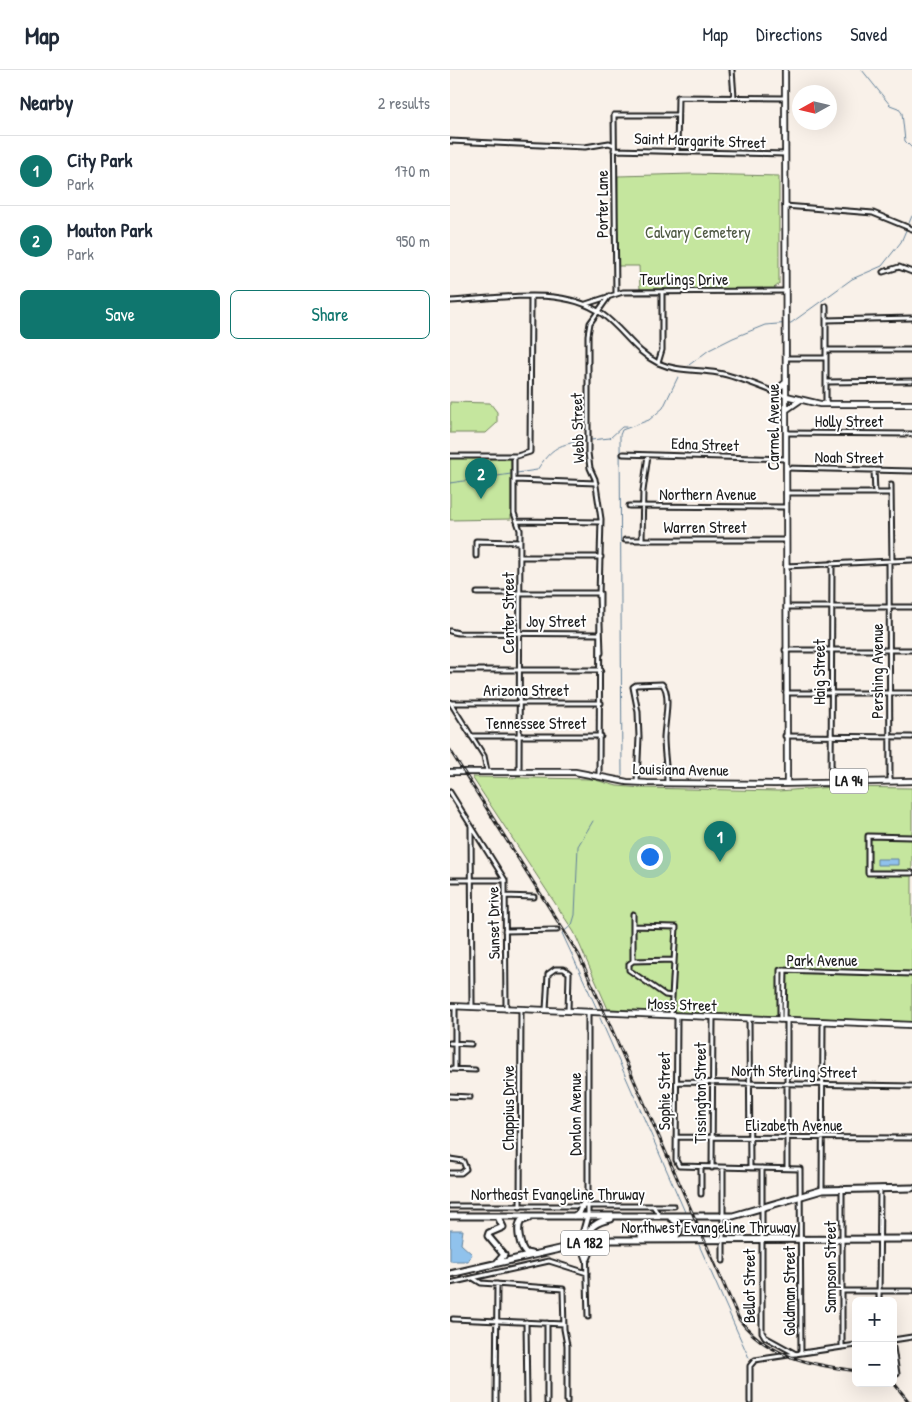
<!DOCTYPE html>
<meta charset="utf-8">
<style>
:root{--surface:#fff;--page:#f2f2f3;--text:#1f2937;--muted:#747a83;--line:#e0e1e3;--accent:#0f766e}
body{margin:0;font-family:"Patrick Hand",sans-serif;background:var(--page);color:var(--text)}
.controls{position:absolute;right:15px;bottom:15px;display:grid;overflow:hidden;border-radius:8px;box-shadow:0 5px 20px #0002}
.controls button{width:45px;height:45px;display:grid;place-items:center;padding:0;border:0;border-bottom:1px solid var(--line);background:var(--surface);color:var(--text);font:25px sans-serif}
.compass{position:absolute;left:342px;top:15px;width:45px;height:45px;border-radius:50%;background:var(--surface);box-shadow:0 5px 20px #0002;rotate:262deg}
.you{position:absolute;left:199px;top:786px;width:18px;height:18px;margin:-12px;border:4px solid #fff;border-radius:50%;background:#1a73e8;box-shadow:0 0 0 8px #1a73e833}
.badge{display:grid;place-items:center;width:32px;height:32px;border-radius:50%;background:var(--accent);color:#fff;font-size:16px;font-weight:700}
.pin{position:absolute;translate:-50% -41px;filter:drop-shadow(0 1px 2px #0008)}
.pin::after{content:'';position:absolute;top:26px;width:18px;height:15px;background:inherit;clip-path:polygon(0 0,100% 0,50% 100%)}
.list{margin:0;padding:0;list-style:none}
h2{display:flex;justify-content:space-between;align-items:center;height:65px;margin:0;padding:0 20px;font-size:21px}
h2 small{font-size:16px;font-weight:400;color:var(--muted)}
.list li{display:grid;grid-template-columns:32px 1fr auto;gap:15px;align-items:center;box-sizing:border-box;height:70px;padding:0 20px;border-top:1px solid var(--line)}
.list b{display:block;font-size:19px;white-space:nowrap}
.list p{margin:0;font-size:16px;white-space:nowrap;color:var(--muted)}
.list em{font-size:16px;font-style:normal;color:var(--muted)}
.actions{display:flex;gap:10px;padding:15px 20px}
.actions a{flex:1;padding:11px 0;border:1px solid var(--accent);border-radius:8px;text-align:center;font-size:18px;color:var(--accent)}
.actions .main{background:var(--accent);color:#fff}
.map{position:relative;flex:none;width:462px;height:1332px;overflow:hidden}
header{display:flex;align-items:center;gap:30px;box-sizing:border-box;height:70px;padding:0 25px;background:var(--surface);border-bottom:1px solid var(--line)}
header strong{font-size:24px}
nav{display:flex;gap:28px;margin-inline-start:auto;font-size:18px}
main{display:flex}
aside{flex:1;background:var(--surface)}
.map>svg:first-child{display:block}
.green{fill:#c5e69e;stroke:#70815d}
.water{fill:#90c2ec;stroke:#628099}
.lines{fill:none;stroke-linecap:round;stroke-linejoin:round}
.stream{stroke:#628099;stroke-width:1}
.minor-casing{stroke:#1c1c1c;stroke-width:7}
.major-casing{stroke:#1c1c1c;stroke-width:8}
.highway-casing{stroke:#1c1c1c;stroke-width:9}
.minor{stroke:#fff;stroke-width:3}
.major{stroke:#fff;stroke-width:4.5}
.highway{stroke:#fff;stroke-width:5}
.rail-casing{stroke:#1c1c1c;stroke-width:3}
.rail{stroke:#fff;stroke-width:1;stroke-dasharray:4;stroke-linecap:butt}
.labels{text-anchor:middle;stroke-width:4;stroke-linejoin:round;paint-order:stroke}
.shield{fill:#fff;stroke:#606060;stroke-width:1}
.shield-label{font-size:15px;font-weight:bold;fill:#1c1c1c}
.street-label{font-size:16px;fill:#1c1c1c;stroke:#fff}
.park-label{font-size:16px;fill:#4f5943;stroke:#fff}
</style>
<header>
<strong>Map</strong>
<nav><a>Map</a><a>Directions</a><a>Saved</a></nav>
</header>
<main>
<aside>
<h2>Nearby<small>2 results</small></h2>
<ul class="list">
<li><span class="badge">1</span><div><b>City Park</b><p>Park</p></div><em>170 m</em></li>
<li><span class="badge">2</span><div><b>Mouton Park</b><p>Park</p></div><em>950 m</em></li>
</ul>
<div class="actions"><a class="main">Save</a><a>Share</a></div>
</aside>
<div class="map">
<svg width="462" height="1332" viewBox="0 0 462 1332">
<rect width="100%" height="100%" fill="#f9f1e9"/>
<filter id="ink" filterUnits="userSpaceOnUse"><feTurbulence type="fractalNoise" baseFrequency=".02" numOctaves="2"/><feDisplacementMap in="SourceGraphic" scale="10" xChannelSelector="R" yChannelSelector="G"/><feConvolveMatrix kernelMatrix="1 2 1 2 8 2 1 2 1" color-interpolation-filters="sRGB"/></filter>
<g filter="url(#ink)">
<path class="green" d="M242 104 329 106V214L323 219H190L189 196H167L168 106Z
M0 332 40 333 47 342V353L36 363H0Z
M0 388 61 389V449L0 450Z
M22 707 142 709 167 716 192 718 328 721 383 717 462 718V952L158 939 124 862Z"/>
<path class="water" d="M427 789H448V795H427Z
M0 1160H13L11 1174 22 1184 18 1191H0Z"/>
<g class="lines">
<path class="stream" d="M412 0 440 35 448 38 452 43 455 71 462 78
M239 295 259 280 283 268 315 255 341 253 402 209 432 196 451 172 462 146
M141 370 160 368 172 357H176
M67 403 87 400C102 377 109 374 135 371
M0 413 61 404
M172 705 170 365 172 360 199 350 213 338 228 307
M143 751 128 776 125 845 122 855 112 863 147 939
M150 948 235 1142
M238 1151 245 1166
M249 1175 299 1288"/>
<defs>
<path id="minor" d="M282 0 284 27
M0 71 135 77 159 73 164 75
M164 80 335 84
M227 81 228 27 335 28
M335 136 423 143 462 159
M433 202 449 197 462 202
M166 223 164 45H227
M0 231C46 229 113 215 152 244 173 259 184 281 208 293 228 302 248 299 268 303 291 307 314 319 336 326
M136 234 173 222 335 221
M376 250 462 248
M376 280H462
M336 288H376
M208 293 212 280V222
M376 312 462 311
M376 334V236
M336 363 462 364
M173 384 335 389
M0 386H67L80 382 81 227
M64 386V443L70 460 69 701
M336 398 462 401
M424 400 425 423
M65 410 146 413
M441 415 442 491
M336 423H441
M179 436 336 437
M67 451 151 452
M192 469 193 421 198 385
M175 470H336
M26 486V471L70 472
M70 487H151
M439 491 440 711
M336 496 462 490
M27 523H150
M336 537H462
M0 561 8 563 149 564
M335 580H462
M151 583 149 525 151 449 145 409 140 398 138 383V265L140 253 159 226
M0 600H151
M336 623H462
M0 632 34 686 37 701
M1 633H151
M21 666H151
M335 666 462 667
M149 704 150 523
M381 711 382 493
M187 712 189 667 188 642 183 617 186 615 212 614C222 623 214 655 214 668 214 683 217 698 217 712
M0 722 55 810 56 939
M21 756 22 937
M462 767 418 766V803H462
M0 810H55
M55 826 84 827
M183 844V856
M55 861 107 860
M183 891 179 894V900L215 925 222 926
M96 940 98 904 105 899H114L119 903 118 941
M138 942V1146
M221 945 226 857 183 856V891L224 890
M227 946 226 1090 229 1096 350 1099 351 1283
M299 949 300 1098
M330 950V900L462 904
M334 950 335 900
M0 973 21 974
M0 999 25 1000
M5 999V937
M227 1012 462 1016
M0 1026 20 1027
M226 1067 462 1068
M0 1089 13 1091 16 1099 11 1103H0
M262 1098 263 947
M273 1098V1191
M312 1098V1262L315 1267 346 1284
M337 1098V951
M372 1120 373 952
M251 1124V1098
M0 1136H203L210 1146
M203 1136H224
M70 1137 71 940
M136 1173 138 1247
M23 1208 31 1213 113 1219 114 1259 117 1275V1332
M0 1213 99 1191 137 1203
M392 1221H462
M429 1231 430 1119
M3 1249 114 1254
M76 1252 77 1332
M443 1270 462 1267
M392 1277V1118
M443 1278 447 1304
M46 1332 47 1214
M97 1332V1253
M300 1332V1296L305 1290 406 1275"/>
<path id="major" d="M335 0 337 713
M324 322 335 313
M336 326 370 334H462
M336 340 349 331
M0 702H125L177 712 197 713 325 714 462 711
M0 936 462 955"/>
<path id="highway" d="M0 1146H283L372 1120 462 1118
M124 1146 129 1143 138 1124
M79 1148 71 1151C66 1158 70 1178 76 1183L81 1184
M191 1166 227 1165 230 1160V1154L221 1148
M136 1173C135 1158 148 1151 161 1149
M118 1174 133 1164 138 1146
M124 1177 134 1181 137 1189
M137 1189 142 1177 149 1172
M47 1193 54 1185 38 1166 39 1163 53 1157 48 1147
M0 1204 136 1173 162 1170 462 1169"/>
</defs>
<use href="#minor" class="minor-casing"/>
<use href="#major" class="major-casing"/>
<use href="#highway" class="highway-casing"/>
<use href="#minor" class="minor"/>
<use href="#major" class="major"/>
<use href="#highway" class="highway"/>
<defs>
<path id="rail" d="M0 680 129 885 289 1249C318 1288 361 1294 406 1301
M443 1312 459 1332"/>
</defs>
<use href="#rail" class="rail-casing"/>
<use href="#rail" class="rail"/>
</g>
</g>
<g class="labels">
<g class="shield">
<rect x="380" y="698.5" width="38" height="25" rx="4"/>
<rect x="111" y="1160.5" width="48" height="25" rx="4"/>
</g>
<g class="shield-label">
<text x="399" y="716">LA 94</text>
<text x="135" y="1178">LA 182</text>
</g>
<g class="street-label">
<text transform="translate(250 70) rotate(2)" y="6">Saint Margarite Street</text>
<text transform="translate(152 134) rotate(-90)" y="6">Porter Lane</text>
<text x="234" y="215">Teurlings Drive</text>
<text x="399" y="357">Holly Street</text>
<text transform="translate(323 357) rotate(-90)" y="6">Carmel Avenue</text>
<text transform="translate(127 358) rotate(-92)" y="6">Webb Street</text>
<text transform="translate(255 374) rotate(2)" y="6">Edna Street</text>
<text transform="translate(399 387) rotate(1)" y="6">Noah Street</text>
<text x="258" y="430">Northern Avenue</text>
<text x="255" y="463">Warren Street</text>
<text transform="translate(58 543) rotate(-90)" y="6">Center Street</text>
<text x="106" y="557">Joy Street</text>
<text transform="translate(427 601) rotate(-90)" y="6">Pershing Avenue</text>
<text transform="translate(369 602) rotate(-90)" y="6">Haig Street</text>
<text x="76" y="626">Arizona Street</text>
<text x="86" y="659">Tennessee Street</text>
<text transform="translate(231 699) rotate(1)" y="6">Louisiana Avenue</text>
<text transform="translate(43 853) rotate(-91)" y="6">Sunset Drive</text>
<text x="372" y="896">Park Avenue</text>
<text transform="translate(232 934) rotate(2)" y="6">Moss Street</text>
<text transform="translate(344 1001) rotate(1)" y="6">North Sterling Street</text>
<text transform="translate(214 1021) rotate(-90)" y="6">Sophie Street</text>
<text transform="translate(250 1023) rotate(-90)" y="6">Tissington Street</text>
<text transform="translate(58 1038) rotate(-90)" y="6">Chappius Drive</text>
<text transform="translate(125 1044) rotate(-90)" y="6">Donlon Avenue</text>
<text x="344" y="1061">Elizabeth Avenue</text>
<text x="108" y="1130">Northeast Evangeline Thruway</text>
<text x="259" y="1163">Northwest Evangeline Thruway</text>
<text transform="translate(380 1197) rotate(-90)" y="6">Sampson Street</text>
<text transform="translate(299 1216) rotate(-90)" y="6">Bellot Street</text>
<text transform="translate(339 1221) rotate(-90)" y="6">Goldman Street</text>
</g>
<g class="park-label">
<text x="248" y="168">Calvary Cemetery</text>
</g>
</g>
</svg>
<div class="controls">
<button>+</button>
<button>−</button>
</div>
<svg class="compass" viewBox="-18 -18 36 36"><path d="M0-13l5 13h-10z" fill="#e53935"/><path d="M0 13l5-13h-10z" fill="#747a83"/></svg>
<div class="you"></div>
<div class="pin badge" style="left:270px;top:792px">1</div>
<div class="pin badge" style="left:31px;top:429px">2</div>
</div>
</main>
